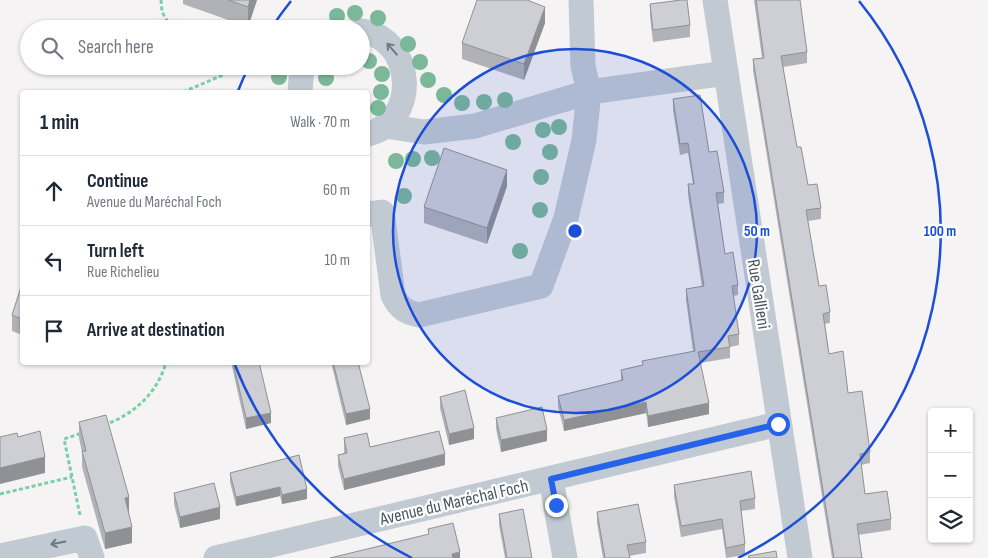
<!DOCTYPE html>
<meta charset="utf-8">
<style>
:root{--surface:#fff;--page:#f6f6f7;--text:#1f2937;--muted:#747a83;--line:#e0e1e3}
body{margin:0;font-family:"Sofia Sans Condensed",sans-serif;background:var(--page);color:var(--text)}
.controls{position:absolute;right:15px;bottom:15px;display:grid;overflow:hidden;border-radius:5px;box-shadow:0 1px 4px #0004}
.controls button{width:45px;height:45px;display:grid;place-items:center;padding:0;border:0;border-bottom:1px solid var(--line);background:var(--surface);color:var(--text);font:25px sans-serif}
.stop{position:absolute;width:15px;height:15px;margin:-11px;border:4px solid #2563eb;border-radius:50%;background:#fff}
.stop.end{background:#2563eb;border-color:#fff;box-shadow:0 1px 5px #0008}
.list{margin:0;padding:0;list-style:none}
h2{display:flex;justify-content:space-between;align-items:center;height:65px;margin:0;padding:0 20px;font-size:21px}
h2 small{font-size:16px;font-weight:400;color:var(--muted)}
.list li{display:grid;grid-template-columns:32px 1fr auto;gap:15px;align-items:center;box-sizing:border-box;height:70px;padding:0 20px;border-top:1px solid var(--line)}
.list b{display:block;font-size:19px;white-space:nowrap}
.list p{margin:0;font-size:16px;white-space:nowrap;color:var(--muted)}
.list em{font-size:16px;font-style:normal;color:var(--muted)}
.icon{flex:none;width:28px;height:28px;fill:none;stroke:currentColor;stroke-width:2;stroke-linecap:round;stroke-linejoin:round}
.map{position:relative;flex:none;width:988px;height:558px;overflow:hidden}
.search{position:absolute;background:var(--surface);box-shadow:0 1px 4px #0004;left:20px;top:20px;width:350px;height:55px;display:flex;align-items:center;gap:12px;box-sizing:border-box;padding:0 18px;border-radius:28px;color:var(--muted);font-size:19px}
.panel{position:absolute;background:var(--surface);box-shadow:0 1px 4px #0004;left:20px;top:90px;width:350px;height:275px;border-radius:5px}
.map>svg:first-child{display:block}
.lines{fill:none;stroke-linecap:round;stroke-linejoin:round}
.path{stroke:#7ad0a6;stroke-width:3;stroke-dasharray:4 2.5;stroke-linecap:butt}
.minor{stroke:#c1cad2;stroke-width:25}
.tree{fill:#7bb799}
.wall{fill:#b0b2b7}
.shaded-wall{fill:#909195}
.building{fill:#cdcfd5;stroke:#909195}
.oneway{stroke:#6e7983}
.route{stroke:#2563eb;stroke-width:6}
.ring{fill:none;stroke:#1d4ed8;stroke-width:2.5}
.labels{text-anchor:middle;stroke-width:4.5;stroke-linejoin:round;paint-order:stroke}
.street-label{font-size:18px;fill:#4a5661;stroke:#fff}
.centre{fill:#1d4ed8;stroke:#fff;stroke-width:2.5}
.ring-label{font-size:15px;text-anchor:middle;font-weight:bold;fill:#1d4ed8;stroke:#fff;stroke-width:4.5;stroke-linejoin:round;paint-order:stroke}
</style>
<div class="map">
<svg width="988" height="558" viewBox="0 0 988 558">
<rect width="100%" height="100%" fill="#f5f3f3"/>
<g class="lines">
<path class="path" d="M161 0 162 12 172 29
M183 92 223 75
M104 425C133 415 158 393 166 362
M0 494 72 477
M80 515 64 439 82 433"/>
<path class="minor" d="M581 0 583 66 589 92 726 73
M715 0 800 558
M361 31C415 38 420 121 368 134
M300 92 302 66
M368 214 382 212 393 295C399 308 405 312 419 315L541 286 566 218 584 140 589 92 475 126 424 132 385 126
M551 479 565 558
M0 556 85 538 92 558
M216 558 778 424"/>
</g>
<g class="tree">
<circle cx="355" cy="13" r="8"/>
<circle cx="337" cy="16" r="8"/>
<circle cx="378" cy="18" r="8"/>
<circle cx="408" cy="44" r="8"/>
<circle cx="369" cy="61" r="8"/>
<circle cx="420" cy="62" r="8"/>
<circle cx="382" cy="74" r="8"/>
<circle cx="279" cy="77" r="8"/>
<circle cx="326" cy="78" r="8"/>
<circle cx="428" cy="80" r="8"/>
<circle cx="381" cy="92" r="8"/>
<circle cx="444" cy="95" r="8"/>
<circle cx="505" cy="100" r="8"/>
<circle cx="484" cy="102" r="8"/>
<circle cx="462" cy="103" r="8"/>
<circle cx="378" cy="108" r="8"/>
<circle cx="559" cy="127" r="8"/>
<circle cx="543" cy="130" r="8"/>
<circle cx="513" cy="142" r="8"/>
<circle cx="550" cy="152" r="8"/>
<circle cx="432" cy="158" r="8"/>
<circle cx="413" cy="159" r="8"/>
<circle cx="396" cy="161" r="8"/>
<circle cx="541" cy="177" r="8"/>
<circle cx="404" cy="196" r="8"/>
<circle cx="540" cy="210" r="8"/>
<circle cx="520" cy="251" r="8"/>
</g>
<path class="wall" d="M183 0H257L248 27 183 4Z
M754 0H800L807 52V63L783 67 797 147 808 185 821 208V219L808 221 819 286 830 312V323L825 324 829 354 848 393 870 452V463L861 465 865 494 891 519V530L858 535 862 558H832L753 70V59L762 58Z
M650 4 690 25V37L653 42 650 16Z
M545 23 524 80 462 59V43Z
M673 99 709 152 724 192V203L718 204 725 254 738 285V295L733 296 739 334V345L730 347V358L700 363 709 414 648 427 646 413 564 431 558 407V396L621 381V370L642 365 693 351 686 300V289L702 287 688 195V184H693L688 153 680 155 673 110Z
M507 186 487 244 424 223V207Z
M22 284V335L12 331V315Z
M231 362H259L271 423 246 429Z
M331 362H358L370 419 346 425Z
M440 397 474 439 449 445 440 408Z
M496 418 547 441 501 452 496 429Z
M79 422 129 513 132 543 105 549 82 467V452L79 438Z
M344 438 370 447 445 465 344 490 338 466V455L344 453Z
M299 455 307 499 282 504 280 496 236 506 230 482V473Z
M674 485 755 498V509L741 511 745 544V555L726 558 722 529 681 537 674 496Z
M174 493 220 519 180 528 174 504Z
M597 512 646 542V553L629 556 630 558H603L597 523Z
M499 514 532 558H505L499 525Z"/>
<path class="shaded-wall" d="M250 0H257L248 27V7Z
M545 7V23L524 80V64Z
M507 170V186L487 244V228Z
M646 402V413L564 431V420Z
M709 403V414L648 427V416Z
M370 409V419L346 425V414Z
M271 413V423L246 429V418Z
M474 428V439L449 445V434Z
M547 430V441L501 452V440Z
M445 454V465L344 490V479Z
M45 457V473L0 484V468Z
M280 487V496L236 506V497Z
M307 489V499L282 504V495Z
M129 497V513L125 514V498Z
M220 507V519L180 528V517Z
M132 527V543L105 549V533Z
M460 552V558H452V554Z"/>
<path class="building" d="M228 0H250L248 7Z
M477 0H527L545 7 524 64 462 43Z
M681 0H687L690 25 653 30 650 4Z
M756 0H800L807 52 781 56 797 147H801L808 185 817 184 821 208 806 210 819 286 826 285 830 312 823 314 829 354 843 351 848 393 862 391 870 452 860 454 865 494 887 491 891 519 857 524 862 558H834L753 59 764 58Z
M700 95 709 152 717 151 724 192 716 193 725 254 733 252 738 285 732 286 739 334 728 336 730 347 698 352 709 403 648 416 646 402 564 420 558 396 623 380 621 370 643 365 642 361 695 351 686 289 704 286 688 184H694L688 143 680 144 673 99Z
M444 148 507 170 487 228 424 207Z
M22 284V319L12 315Z
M233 362H259L271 413 246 418Z
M333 362H358L370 409 346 414Z
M465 390 474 428 449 434 440 397Z
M542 407 547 430 501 440 496 418Z
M106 415 129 497 125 498 132 527 105 533 82 451H86L79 422Z
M40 431 45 457 0 468V437L17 433 18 437Z
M439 431 445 454 344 479 338 455 347 453 344 438 367 433 370 447Z
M299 455 307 489 282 495 280 487 236 497 230 473Z
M751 471 755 498 740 501 745 544 726 548 722 519 681 526 674 485Z
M214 483 220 507 180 517 174 493Z
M638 504 646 542 627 545 630 558H605L597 512Z
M523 509 532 558H507L499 514Z
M453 523 460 552 452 554 453 558H330L429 534 428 529Z
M776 551 777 558H749L748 556Z"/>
<defs><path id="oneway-shaft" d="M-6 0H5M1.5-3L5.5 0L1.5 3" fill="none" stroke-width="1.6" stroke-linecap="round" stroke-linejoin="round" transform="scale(1.25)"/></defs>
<g class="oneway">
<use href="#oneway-shaft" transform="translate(392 49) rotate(-131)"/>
<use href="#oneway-shaft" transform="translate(58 543) rotate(168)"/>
</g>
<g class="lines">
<path class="route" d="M556 505 551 479 778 424"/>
</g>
<circle cx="575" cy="231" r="182" fill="#1d4ed8" fill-opacity=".12"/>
<g class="ring">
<circle cx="575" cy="231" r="182"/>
<path d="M412 558A365 365 0 0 1 235 365M238 91A365 365 0 0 1 248 68M272 27A365 365 0 0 1 291 1M859 1A365 365 0 0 1 738 558"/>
</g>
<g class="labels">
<g class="street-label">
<text transform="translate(759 294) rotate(81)" y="6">Rue Gallieni</text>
<text transform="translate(454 502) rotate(-13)" y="6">Avenue du Maréchal Foch</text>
</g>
</g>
<circle cx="575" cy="231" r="8" class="centre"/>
<g class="ring-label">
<text x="757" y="236">50 m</text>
<text x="940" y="236">100 m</text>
</g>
</svg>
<div class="controls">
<button>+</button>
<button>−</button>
<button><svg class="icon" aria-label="layers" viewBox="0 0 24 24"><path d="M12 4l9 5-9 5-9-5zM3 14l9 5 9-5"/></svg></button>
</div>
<div class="stop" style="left:778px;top:424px"></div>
<div class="stop end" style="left:556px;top:505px"></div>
<div class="search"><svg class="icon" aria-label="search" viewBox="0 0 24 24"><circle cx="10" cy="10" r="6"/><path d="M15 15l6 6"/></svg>Search here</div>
<section class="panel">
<h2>1 min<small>Walk · 70 m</small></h2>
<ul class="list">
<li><svg class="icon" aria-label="ahead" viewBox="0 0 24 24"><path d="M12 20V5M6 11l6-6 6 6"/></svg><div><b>Continue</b><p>Avenue du Maréchal Foch</p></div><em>60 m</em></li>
<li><svg class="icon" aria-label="left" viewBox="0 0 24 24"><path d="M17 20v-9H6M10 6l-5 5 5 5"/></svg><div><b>Turn left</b><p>Rue Richelieu</p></div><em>10 m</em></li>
<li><svg class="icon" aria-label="arrive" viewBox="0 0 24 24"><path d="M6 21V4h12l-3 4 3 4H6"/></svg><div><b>Arrive at destination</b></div></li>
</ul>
</section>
</div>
